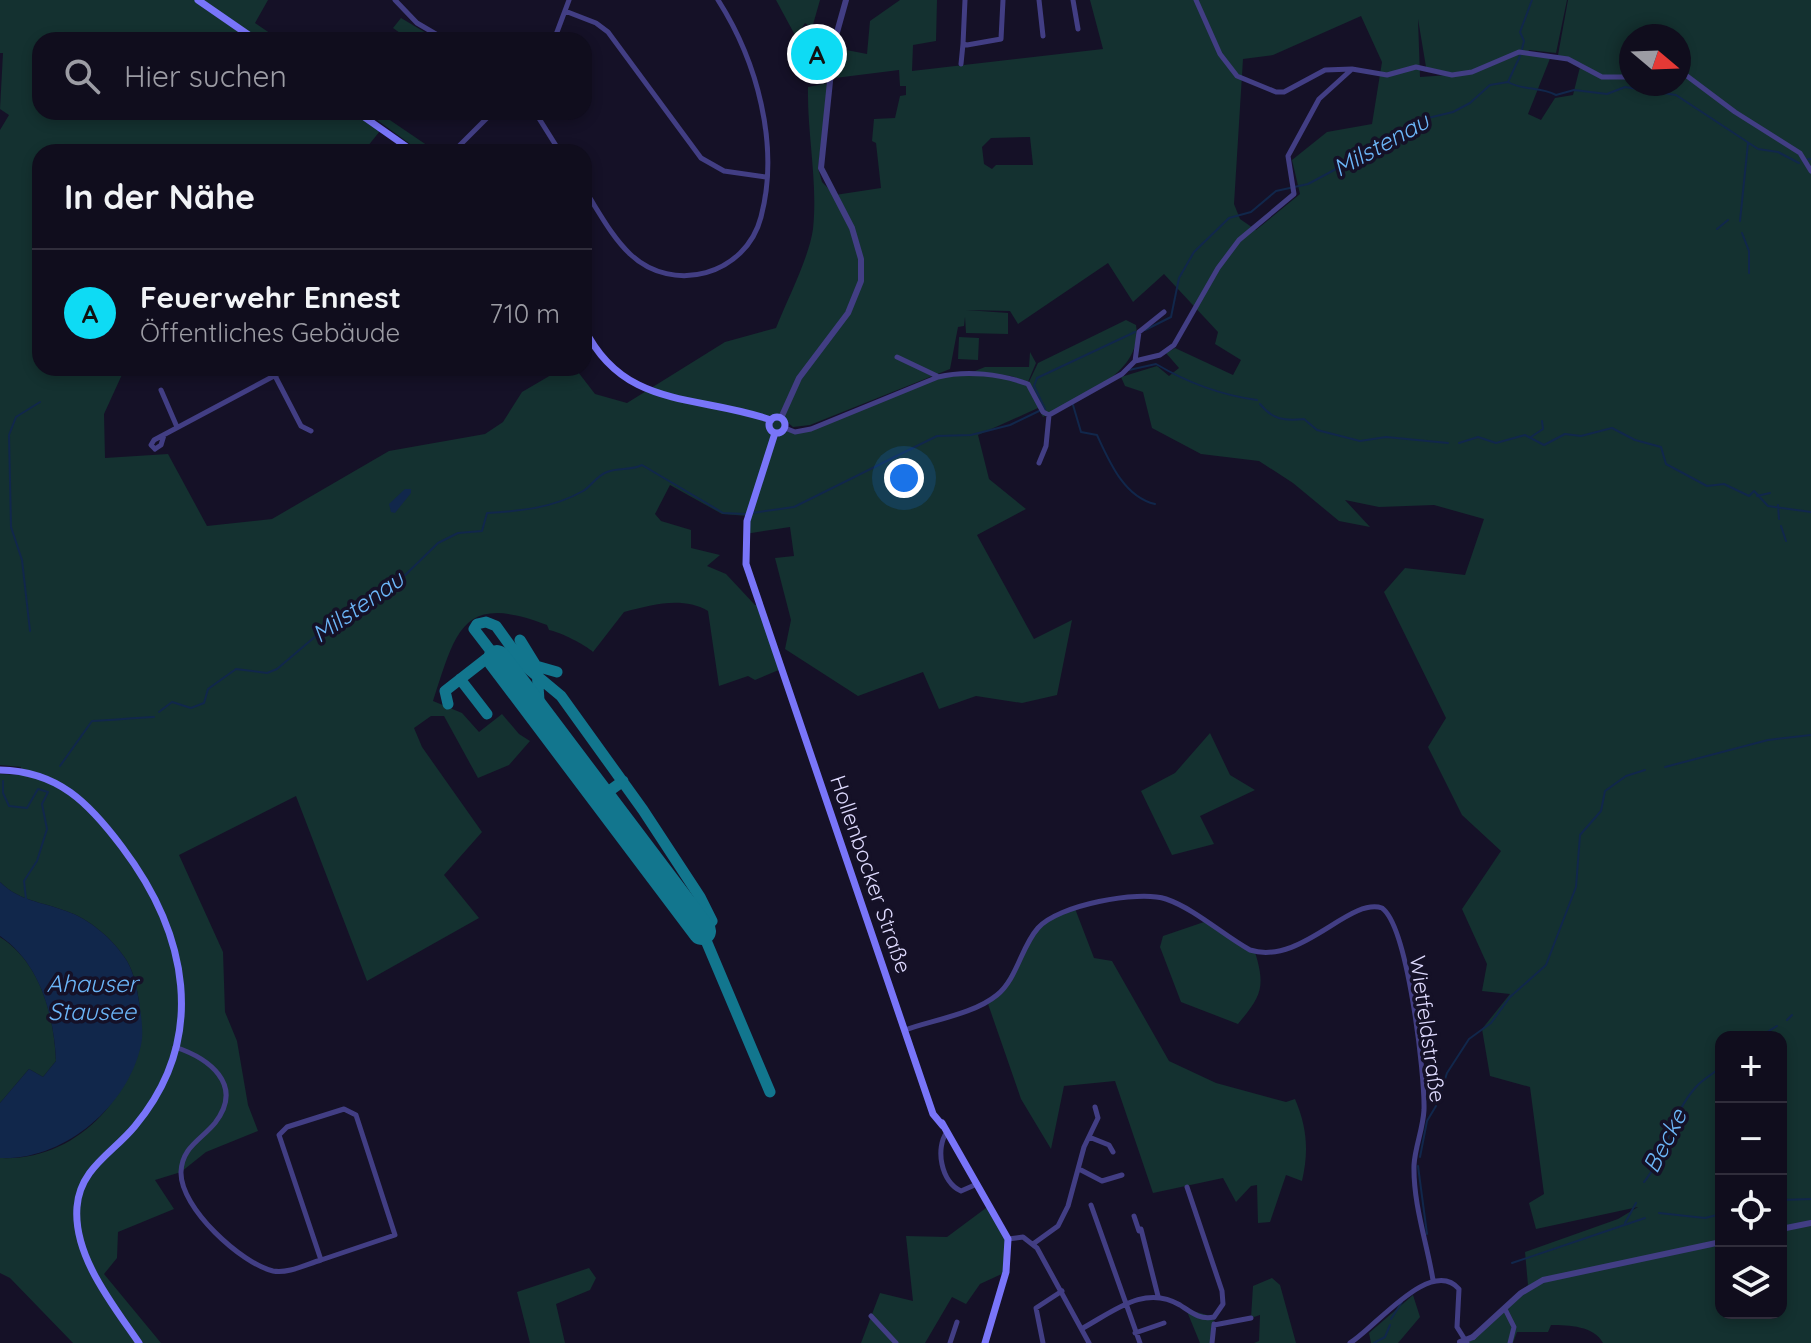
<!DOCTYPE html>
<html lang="de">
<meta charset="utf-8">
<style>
:root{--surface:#100d1d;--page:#1e1b2a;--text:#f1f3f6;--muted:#9c9ca4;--line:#302d3b;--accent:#0edbf4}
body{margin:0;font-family:Quicksand,sans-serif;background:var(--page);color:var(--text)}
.controls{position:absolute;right:24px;bottom:24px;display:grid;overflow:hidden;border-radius:16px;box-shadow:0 4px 12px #0003}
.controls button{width:72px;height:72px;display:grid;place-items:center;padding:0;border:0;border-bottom:2px solid var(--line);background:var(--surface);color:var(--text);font:40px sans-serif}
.compass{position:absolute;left:1619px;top:24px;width:72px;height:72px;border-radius:50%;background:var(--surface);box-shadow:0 4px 12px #0003;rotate:109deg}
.you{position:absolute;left:904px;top:478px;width:28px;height:28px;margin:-20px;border:6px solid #fff;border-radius:50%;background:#1a73e8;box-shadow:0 0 0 12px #1a73e833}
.badge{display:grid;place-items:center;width:52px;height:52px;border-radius:50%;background:var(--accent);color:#111;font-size:26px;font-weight:700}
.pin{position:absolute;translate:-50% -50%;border:4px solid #fff;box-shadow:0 2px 8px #0006}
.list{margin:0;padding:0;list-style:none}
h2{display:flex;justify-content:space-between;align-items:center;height:104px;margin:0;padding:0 32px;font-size:34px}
h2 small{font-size:26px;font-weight:400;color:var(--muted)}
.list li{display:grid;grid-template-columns:52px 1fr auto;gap:24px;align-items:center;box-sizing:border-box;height:128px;padding:0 32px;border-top:2px solid var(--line)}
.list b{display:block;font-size:30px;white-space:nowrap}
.list p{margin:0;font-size:26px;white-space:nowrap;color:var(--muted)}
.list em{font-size:26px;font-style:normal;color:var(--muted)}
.icon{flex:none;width:44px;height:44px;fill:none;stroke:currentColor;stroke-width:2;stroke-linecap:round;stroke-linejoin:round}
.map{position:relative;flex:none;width:1811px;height:1343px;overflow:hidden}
.search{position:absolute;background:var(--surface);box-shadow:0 4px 12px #0003;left:32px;top:32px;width:560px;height:88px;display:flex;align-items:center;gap:20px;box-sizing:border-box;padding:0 28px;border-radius:24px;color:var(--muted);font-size:30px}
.panel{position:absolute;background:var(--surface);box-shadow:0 4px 12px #0003;left:32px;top:144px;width:560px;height:232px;border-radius:24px}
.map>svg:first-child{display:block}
.green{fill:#143130;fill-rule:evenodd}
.water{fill:#11274b}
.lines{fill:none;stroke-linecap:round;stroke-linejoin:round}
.stream{stroke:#11274b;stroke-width:2}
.taxiway{stroke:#12768e;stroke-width:11}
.runway{stroke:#12768e;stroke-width:28}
.minor{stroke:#423e84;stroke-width:5}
.tertiary{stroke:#423e84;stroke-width:6}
.secondary{stroke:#7975f9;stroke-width:7}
.tertiary-bridge{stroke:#423e84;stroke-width:6}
.labels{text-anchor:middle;stroke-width:7;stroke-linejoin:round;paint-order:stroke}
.street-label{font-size:22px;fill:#ddd9fd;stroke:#151127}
.water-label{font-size:24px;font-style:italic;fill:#6cb6f8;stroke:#151127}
</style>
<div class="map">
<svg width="1811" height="1343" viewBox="0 0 1811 1343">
<rect width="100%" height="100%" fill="#151127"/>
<path class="green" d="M0 0H268L255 23 280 40H40V112H355L380 131 363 152H40V368H125L104 414 105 458 168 454 207 526 272 519 389 451 485 434 503 422 522 392 563 368H575L595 394 627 403 725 342 776 328C787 300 809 258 813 229 818 181 807 135 808 87L829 83 818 168 822 182 835 195 881 188 876 143 872 141 874 119 895 118 900 96 906 95V86H900L899 70 835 78 836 48 867 54 870 21 900 0H937L936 41 913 45 912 71 1103 49 1090 0H1567L1556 53 1529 50 1528 53 1551 56 1528 114 1541 120 1555 98 1573 95 1580 67 1558 55 1568 0H1811V1343H1603C1594 1326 1569 1325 1551 1325L1548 1332H1517L1513 1343H1467L1528 1285 1525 1252 1618 1219 1638 1207 1536 1229 1529 1203 1544 1194 1530 1087 1490 1076 1482 1029 1510 994 1482 991 1487 964 1462 909 1501 851 1462 815 1428 747 1446 718 1384 592 1405 568 1465 575 1484 519 1434 505 1379 507 1345 500 1370 527 1339 521 1293 483 1259 461 1201 454 1152 428 1143 392 1125 386 1121 377 1157 366 1169 376 1179 368 1166 353 1175 348 1233 375 1241 360 1215 344 1218 332 1164 274 1133 302 1108 263 1018 324 1010 311 966 310 1008 313V334L966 333 965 317 964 326 958 327 950 369 810 425 793 427 785 420V427L795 432 803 431 938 377 990 374 1028 384 1038 363 1126 320 1136 325C1144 375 1078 396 1043 417L1038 408 978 435 989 479 1026 509 977 535 1034 639 1072 620 1057 695 1022 703 976 696 939 709 923 672 858 696 785 649 791 620 775 558 794 556 790 527 745 534 748 516 722 514 670 485 655 514 661 521 691 530V548L720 555 707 566 726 574 755 605H759L781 669 755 680 748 676 719 686 708 611C682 596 652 605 624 612L593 652C586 645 560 632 549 630L547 625C462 592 456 631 433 701L462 713 479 732 502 714 519 734 530 741 509 765 478 778 444 716H431L414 728 422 747 482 832 444 875 479 918 367 981 296 796 179 855 223 952 225 1012 237 1041 248 1105 258 1131 206 1152 181 1172 155 1180 174 1209 118 1232 117 1258 104 1274 161 1343H73L10 1278 0 1273V1158C84 1162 149 1082 139 1002 137 988 134 973 127 961 114 940 90 919 66 911 42 902 19 901 0 882V774L21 775V767L0 765V130L9 115 0 109 3 53H0ZM1361 16 1382 62 1372 124 1327 132 1292 160 1300 194 1256 230 1240 219 1234 204 1243 59 1273 55ZM1418 19 1426 67 1449 75 1420 77ZM1631 36H1679V84H1631ZM1030 137 1033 165H996L992 169 984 164 982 147 991 138ZM1721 1037H1781V1313H1721Z
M776 0H820L812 28 805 23 796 37Z
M401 18 438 40H410L393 28Z
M366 112H378L437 152H421Z
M959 337 979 338 978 360 958 359Z
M1030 352 1036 363 1028 382 1011 376 970 373 985 367H1029Z
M1210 733 1230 775 1255 790 1200 816 1214 844 1172 855 1141 791 1175 773Z
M1074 906 1094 958 1112 961 1169 1061 1216 1083 1286 1102 1295 1099C1307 1127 1309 1151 1302 1181L1286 1175 1270 1222 1258 1223 1257 1185 1251 1186 1236 1202 1223 1178 1153 1193 1115 1081 1064 1086 1051 1149 1021 1099 987 1001 999 993 1038 927Z
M1204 922 1255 952C1266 988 1261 996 1238 1024L1181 1002 1160 947 1163 936Z
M0 937C41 963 54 1016 56 1061L43 1077 29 1069 0 1103Z
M990 1205 1008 1239 1006 1272 980 1284 966 1304 952 1297 925 1343H861L880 1293 913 1301 906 1236 947 1237Z
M589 1268 596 1278 590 1290 556 1304 565 1343H530L517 1292Z
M1272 1278 1280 1285 1296 1343H1254L1259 1341 1260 1315 1251 1318 1253 1286Z
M1413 1295 1420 1317 1398 1343H1371L1369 1333Z
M1186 1309 1214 1317 1212 1343H1200Z"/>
<path class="water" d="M405 489H411V493L395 513 391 512 389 504Z
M0 882C19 901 42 902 66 911 90 919 114 940 127 961 134 973 137 989 139 1002 141 1015 144 1033 141 1045 128 1106 64 1161 0 1158V1103L29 1069 43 1077 56 1061C54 1015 40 963 0 936Z"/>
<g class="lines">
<path class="stream" d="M1522 49 1524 41 1520 32 1532 0
M1508 82C1524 91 1539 86 1556 95L1574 90 1607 94 1625 87 1676 95 1758 149 1778 152 1799 163
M1808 159H1811
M1740 221 1748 143
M1717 229 1728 220
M1742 233 1749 251V273
M1145 330 1171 317 1179 278 1194 252 1229 218 1251 212 1276 191 1308 184 1366 153 1387 147 1428 118 1453 112 1470 103 1490 85 1508 82 1520 56
M1129 370 1156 364C1188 383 1220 395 1257 400
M1260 404C1273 420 1284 421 1304 419L1317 430 1360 441 1386 437 1448 443
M1073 405 1081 432 1097 435C1109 461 1124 497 1155 504
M1045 409 1034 386 1037 378 1135 332
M1531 437 1543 429 1542 421
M1459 443 1478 437 1496 443 1525 435 1544 445 1565 434 1581 436 1612 428 1635 440 1661 447 1666 464 1707 486 1724 484 1749 496 1754 491 1768 506 1811 512
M1757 496 1770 493
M1778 505 1779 519
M752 513 794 507 937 436 971 435 1010 425 1039 411
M1781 526 1786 541
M30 631 22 560 11 527 9 435 16 417 40 402
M159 712 172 702 191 708 204 703 208 689 236 669 267 673 277 669 344 612 395 585 438 543 458 533 482 531 487 513C521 511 553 508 583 491 592 486 596 476 607 472 619 467 630 471 642 465L723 513 745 514
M60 766 92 721C112 720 134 718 154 717
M1665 767 1768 740 1811 735
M3 781V793L9 806 27 808 38 789 48 792 42 804 47 829 37 861 24 881 26 899
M1787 1020 1792 1015
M1759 1037 1777 1026
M1438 1101 1447 1073 1469 1039 1491 1023 1510 997 1546 965 1576 887 1580 835 1601 811 1605 791 1626 776 1645 770
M1420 1157 1427 1121 1436 1106
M1418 1166 1427 1234
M1644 1182C1667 1154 1671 1114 1696 1087 1703 1079 1713 1074 1721 1067
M1781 1200 1811 1199
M1659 1213 1705 1218 1721 1214
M1625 1223 1636 1203
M1512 1263 1645 1218
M1391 1319 1402 1302
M1374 1343 1385 1337 1390 1325"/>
<path class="taxiway" d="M520 640 536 666 557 672
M497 659 474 629 477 624 486 622 496 626 525 666 561 696 643 810 700 897 696 907 685 908
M537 670 540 716
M511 677 514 667 525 666
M460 679 487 714
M448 704 445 691 486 659H497
M601 797 623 781
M700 897 712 921 702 931 770 1092"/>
<path class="runway" d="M497 659 702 931"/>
<path class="minor" d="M395 0 417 23 446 40
M965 0 963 44 967 45 1001 39 1003 0
M1039 0 1043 36
M1073 0 1078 29
M1196 0 1220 54 1237 76 1276 92H1284L1325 70 1352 69 1387 75 1416 67 1452 75 1472 72 1519 52 1568 59 1602 77H1631
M565 11 596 23 608 32 701 158 724 171 766 177
M554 40 569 0
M961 64 963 44
M1679 70 1735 112 1800 153 1811 171
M535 112 560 152
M453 152 493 112
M584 189C598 210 611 236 630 254 673 295 746 275 761 217 780 145 757 61 718 0
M897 357 937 376
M1135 361 1160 355 1174 345 1218 268 1239 240 1294 194 1288 156 1319 99 1351 70
M271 368 301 426 311 431
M161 390 177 427
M785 428 795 432 811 429 938 377C967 370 1001 374 1028 384L1043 412 1049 415 1122 374 1135 361 1139 332 1164 312
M155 449 151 445 154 440 289 368
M155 449 161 445 164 435
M1039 463 1046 446 1049 415
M905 1030C933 1020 974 1014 997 995 1017 979 1021 947 1038 928 1058 905 1138 890 1166 899 1195 909 1223 935 1250 950 1301 966 1349 897 1382 908 1408 927 1425 1075 1424 1110 1423 1129 1415 1147 1414 1165 1413 1204 1427 1243 1433 1280
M175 1047C208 1058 245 1084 215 1123 201 1140 182 1147 181 1172 180 1208 242 1264 273 1271 288 1274 307 1264 321 1260
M344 1109 356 1115 395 1235 321 1260 279 1135 287 1127Z
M947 1132C935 1148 941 1182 961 1191L977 1184
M1089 1137 1109 1145 1113 1152
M1079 1169 1102 1181 1122 1175
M1187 1187 1222 1291 1223 1304 1214 1317
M1091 1205 1140 1343
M1134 1216 1139 1231
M1141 1229 1158 1296
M1008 1239 1023 1237 1037 1248 1089 1343
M1033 1244 1058 1226 1068 1206 1084 1147 1098 1118 1095 1107
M1505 1309 1514 1327 1510 1343
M871 1316 896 1343
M1214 1325 1251 1318
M1083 1328C1114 1311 1145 1284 1180 1305 1191 1312 1199 1320 1214 1317
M1135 1333 1164 1323
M950 1343 957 1322
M1043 1343 1036 1308 1062 1291
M1212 1343 1214 1324
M1350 1343C1375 1328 1431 1256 1459 1289L1457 1327 1467 1343"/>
<path class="tertiary" d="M781 418 799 378 848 313 861 281V259L852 228 821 168 834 43 846 0
M1781 1229 1811 1223
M1473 1337 1521 1293 1543 1280 1721 1242"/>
<path class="secondary" d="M198 0 256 40
M357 112 414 152
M584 328C624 410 697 394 771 420
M769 425a8 8 0 1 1 16 0a8 8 0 1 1-16 0Z
M775 433 747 521 746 564 933 1114 943 1126
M0 770C58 771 89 803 122 847 187 933 209 1037 135 1126 113 1153 80 1168 77 1207 73 1256 113 1305 139 1343
M942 1123 1008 1239 1006 1272 985 1343"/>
<path class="tertiary-bridge" d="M1460 1342 1473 1337"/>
</g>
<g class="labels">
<g class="street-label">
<text transform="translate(871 874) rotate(71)" y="8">Hollenbocker Straße</text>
<text transform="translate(1428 1029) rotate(82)" y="8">Wietfeldstraße</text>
</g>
<g class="water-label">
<text transform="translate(1381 145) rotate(-29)" y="8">Milstenau</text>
<text transform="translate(358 607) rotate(-35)" y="8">Milstenau</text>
<text x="92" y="992">Ahauser<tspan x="92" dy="28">Stausee</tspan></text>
<text transform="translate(1665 1141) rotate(-63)" y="8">Becke</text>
</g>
</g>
</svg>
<div class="controls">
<button>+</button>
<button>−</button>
<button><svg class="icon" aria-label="locate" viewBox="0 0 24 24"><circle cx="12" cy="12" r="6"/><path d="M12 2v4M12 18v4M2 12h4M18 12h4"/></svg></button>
<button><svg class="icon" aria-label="layers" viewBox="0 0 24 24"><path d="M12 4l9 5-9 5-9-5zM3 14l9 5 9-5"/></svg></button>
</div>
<svg class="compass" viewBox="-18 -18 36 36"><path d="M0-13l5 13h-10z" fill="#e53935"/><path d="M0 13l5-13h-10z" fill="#9c9ca4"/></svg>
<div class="you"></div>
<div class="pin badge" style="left:817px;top:54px">A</div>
<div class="search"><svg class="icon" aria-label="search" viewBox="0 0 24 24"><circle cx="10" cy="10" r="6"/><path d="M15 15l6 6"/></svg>Hier suchen</div>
<section class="panel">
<h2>In der Nähe<small></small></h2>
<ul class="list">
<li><span class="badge">A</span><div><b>Feuerwehr Ennest</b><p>Öffentliches Gebäude</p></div><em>710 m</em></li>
</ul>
</section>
</div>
